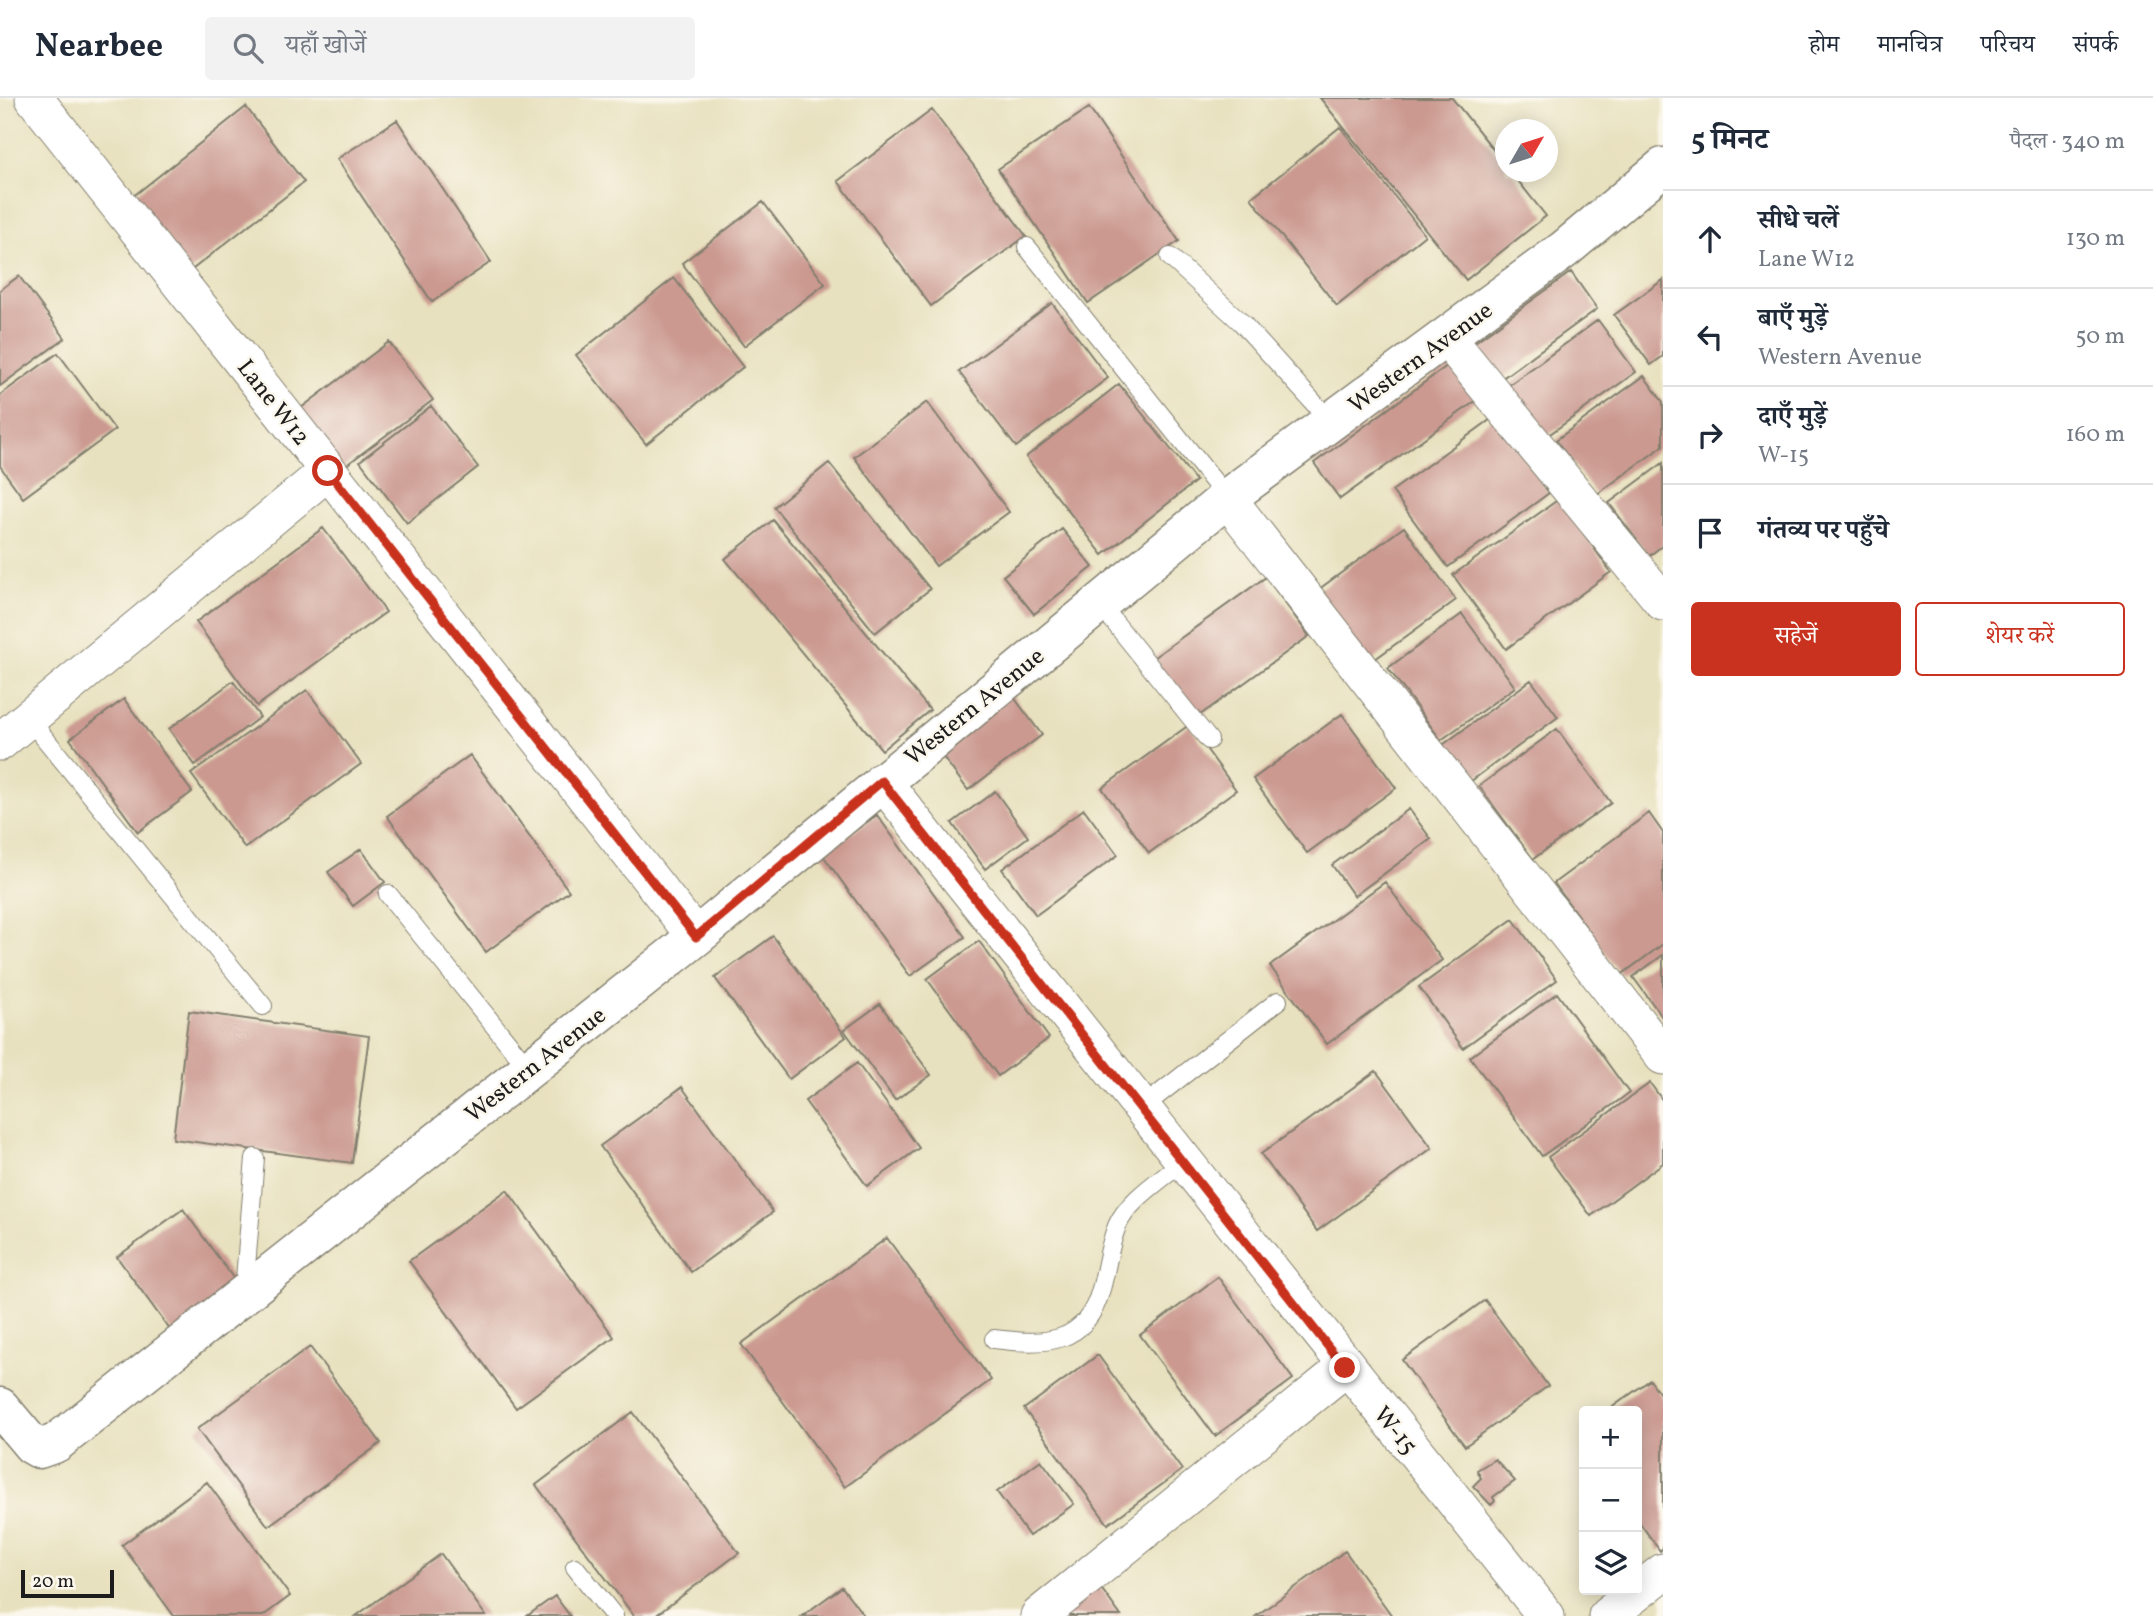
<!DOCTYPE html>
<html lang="hi">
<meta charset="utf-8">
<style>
:root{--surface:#fff;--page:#f2f2f3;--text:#1f2937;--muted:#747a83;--line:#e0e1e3;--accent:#c8321e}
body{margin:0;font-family:Vollkorn,"Noto Serif Devanagari",serif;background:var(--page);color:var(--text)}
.controls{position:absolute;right:21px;bottom:21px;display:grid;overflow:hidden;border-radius:7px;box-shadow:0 4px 18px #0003}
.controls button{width:63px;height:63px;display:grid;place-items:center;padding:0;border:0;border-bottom:2px solid var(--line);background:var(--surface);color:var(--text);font:35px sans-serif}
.compass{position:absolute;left:1495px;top:21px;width:63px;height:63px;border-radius:50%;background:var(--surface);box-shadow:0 4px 18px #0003;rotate:51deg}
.scale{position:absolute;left:21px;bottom:18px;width:93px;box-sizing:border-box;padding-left:7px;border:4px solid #1c1c1c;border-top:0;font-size:19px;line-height:24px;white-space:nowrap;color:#1c1c1c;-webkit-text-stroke:5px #fbf7ec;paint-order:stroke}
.stop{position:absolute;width:21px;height:21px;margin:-16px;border:5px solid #c8321e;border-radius:50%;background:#fff}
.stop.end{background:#c8321e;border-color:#fff;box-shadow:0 2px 7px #0008}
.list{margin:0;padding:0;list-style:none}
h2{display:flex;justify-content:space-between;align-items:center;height:91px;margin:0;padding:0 28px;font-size:30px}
h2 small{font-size:23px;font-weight:400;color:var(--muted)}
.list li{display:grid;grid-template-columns:46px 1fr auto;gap:21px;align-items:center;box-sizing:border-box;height:98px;padding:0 28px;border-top:2px solid var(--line)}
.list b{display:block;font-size:26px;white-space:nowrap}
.list p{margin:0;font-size:23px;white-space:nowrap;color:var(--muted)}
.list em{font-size:23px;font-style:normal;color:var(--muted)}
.actions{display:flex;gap:14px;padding:21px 28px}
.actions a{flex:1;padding:16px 0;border:2px solid var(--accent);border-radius:7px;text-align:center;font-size:24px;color:var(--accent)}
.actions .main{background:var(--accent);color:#fff}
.icon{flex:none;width:38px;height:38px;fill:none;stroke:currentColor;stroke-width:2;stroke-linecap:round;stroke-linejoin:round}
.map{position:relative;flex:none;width:1663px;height:1518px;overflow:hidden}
header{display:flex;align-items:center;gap:42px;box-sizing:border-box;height:98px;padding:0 35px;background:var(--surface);border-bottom:2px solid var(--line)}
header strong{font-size:33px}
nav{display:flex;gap:38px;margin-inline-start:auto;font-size:24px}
.search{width:490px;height:63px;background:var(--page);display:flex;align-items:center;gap:18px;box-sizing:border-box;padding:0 24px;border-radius:7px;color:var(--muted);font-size:26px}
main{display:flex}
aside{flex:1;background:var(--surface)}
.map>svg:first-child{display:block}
.building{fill:#cb9990}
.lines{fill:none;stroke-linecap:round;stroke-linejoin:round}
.service-casing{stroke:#827e6e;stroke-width:20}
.minor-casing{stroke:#827e6e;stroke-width:39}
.tertiary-casing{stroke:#827e6e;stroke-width:41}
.service{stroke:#fff;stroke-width:18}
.minor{stroke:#fff;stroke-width:37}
.tertiary{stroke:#fff;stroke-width:38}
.route{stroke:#c8321e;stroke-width:9}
.labels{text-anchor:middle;stroke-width:5;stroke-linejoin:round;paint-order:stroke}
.street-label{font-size:24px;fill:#1c1c1c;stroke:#fbf7ec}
</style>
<header>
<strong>Nearbee</strong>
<div class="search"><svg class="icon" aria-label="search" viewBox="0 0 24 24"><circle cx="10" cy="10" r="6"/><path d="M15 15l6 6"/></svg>यहाँ खोजें</div>
<nav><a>होम</a><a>मानचित्र</a><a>परिचय</a><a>संपर्क</a></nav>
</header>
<main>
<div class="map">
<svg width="1663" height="1518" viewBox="0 0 1663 1518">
<rect width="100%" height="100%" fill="#fbf7ec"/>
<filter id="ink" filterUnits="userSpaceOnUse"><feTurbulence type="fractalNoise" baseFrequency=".0143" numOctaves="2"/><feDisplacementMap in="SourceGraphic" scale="14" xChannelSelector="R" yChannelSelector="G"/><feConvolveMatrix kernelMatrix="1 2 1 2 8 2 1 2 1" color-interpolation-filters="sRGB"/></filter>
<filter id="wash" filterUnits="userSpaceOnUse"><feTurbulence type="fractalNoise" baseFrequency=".00686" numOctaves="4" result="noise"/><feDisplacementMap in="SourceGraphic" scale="28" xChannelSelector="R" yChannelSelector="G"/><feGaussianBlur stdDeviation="1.57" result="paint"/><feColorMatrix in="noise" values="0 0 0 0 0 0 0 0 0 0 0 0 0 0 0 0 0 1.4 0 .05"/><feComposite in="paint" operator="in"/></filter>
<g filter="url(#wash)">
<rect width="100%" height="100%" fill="#e8e1bf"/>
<g id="blocks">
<path class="building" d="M1320 0H1452L1506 67V74H1511L1546 118 1466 182Z
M246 9 304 84 184 178 126 104Z
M1089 10 1179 143 1088 205 998 71Z
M932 12 1026 138 931 208 838 83Z
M397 22 491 164 432 204 337 61Z
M1340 29 1425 137 1337 208 1251 100Z
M763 104 825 186 744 248 682 165Z
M1571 174 1597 211 1490 289 1464 252Z
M19 178 65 240 0 288V192Z
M674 180 743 269 646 346 576 257Z
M1663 182V258L1651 267 1614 217Z
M1052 205 1108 280 1016 349 959 274Z
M1598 222 1636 274 1547 338 1509 287Z
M389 244 433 302 341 371 297 313Z
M58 255 115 332 23 400 0 368V297Z
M1451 265 1477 302 1340 401 1314 365Z
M1644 278 1663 304V348L1596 397 1556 342Z
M1119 286 1196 383 1103 457 1026 359Z
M927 304 1009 414 936 468 854 359Z
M431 308 478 369 407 425 360 363Z
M1494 319 1549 395 1448 469 1392 393Z
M829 365 930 491 875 535 774 409Z
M1663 365V447L1649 458 1609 405Z
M1559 401 1611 474 1506 551 1453 477Z
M773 422 930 612 882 652 725 461Z
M1404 429 1456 502 1364 569 1311 497Z
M323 430 386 514 257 608 196 524Z
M1062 431 1093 469 1034 516 1003 478Z
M1266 479 1309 538 1196 620 1153 560Z
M1462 516 1515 589 1441 642 1388 570Z
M1531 582 1558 619 1467 686 1440 649Z
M233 583 260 619 195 667 169 631Z
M307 592 361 666 245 750 191 676Z
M1010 594 1042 637 968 692 936 650Z
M124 601 192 694 138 734 70 641Z
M1342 616 1396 690 1307 755 1253 681Z
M1189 627 1236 692 1149 755 1102 690Z
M1557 631 1611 705 1533 761 1479 688Z
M470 657 569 793 486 854 387 718Z
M995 693 1028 739 985 771 952 725Z
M1084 711 1118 757 1036 817 1002 771Z
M1409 711 1431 741 1354 798 1332 767Z
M1649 715 1663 735V846L1621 877 1554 785Z
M877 717 965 839 910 878 822 756Z
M361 751 385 784 353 808 328 774Z
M1385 784 1442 862 1327 946 1270 868Z
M1513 821 1557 882 1463 950 1419 889Z
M773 838 846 939 789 981 715 880Z
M979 843 1049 940 998 978 927 881Z
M1663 857V920L1633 879Z
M1557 895 1629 995 1542 1058 1470 959Z
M880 906 931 977 895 1002 844 932Z
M189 913 369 938 352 1065 173 1041Z
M857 965 919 1050 867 1088 805 1003Z
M1376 973 1432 1050 1317 1133 1261 1056Z
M1650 985 1663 1003V1065L1591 1118 1548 1059Z
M682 989 773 1114 691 1174 600 1048Z
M507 1092 614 1239 516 1310 409 1163Z
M183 1111 239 1188 173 1236 117 1159Z
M887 1140 991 1282 845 1389 741 1246Z
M1218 1179 1293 1281 1215 1338 1140 1237Z
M1485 1202 1548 1288 1465 1348 1402 1262Z
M310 1249 381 1345 268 1428 197 1331Z
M1098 1257 1182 1372 1108 1426 1024 1311Z
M1650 1282 1663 1300V1450L1660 1453 1637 1421V1313H1607Z
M633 1314 739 1455 655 1518H634L536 1387Z
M1495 1361 1515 1383 1493 1399 1495 1403 1491 1407 1473 1388 1481 1380 1477 1372Z
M1041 1362 1074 1406 1029 1438 997 1394Z
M207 1384 290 1498 263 1518H174L122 1447Z
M1345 1453 1392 1518H1256Z
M441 1456 486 1518H356Z
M1098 1486 1121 1518H1054Z
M842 1489 864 1518H802Z
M555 1498 570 1518H527Z"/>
</g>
</g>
<g filter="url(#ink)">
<use href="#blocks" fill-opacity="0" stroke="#827e6e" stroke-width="2"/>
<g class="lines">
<defs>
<path id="service" d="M1027 149 1227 400
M1170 159 1242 225 1331 324
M1099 505 1209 642
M29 621 263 908
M388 796 529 971
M1140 1011 1278 903
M244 1193 255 1060
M994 1241C1044 1247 1086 1248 1101 1191 1107 1170 1109 1147 1117 1128 1128 1102 1161 1082 1182 1064
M575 1469 614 1518"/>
<path id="minor" d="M34 0 696 839
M1447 240 1663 504
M1227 400 1663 958
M0 644 328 373
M882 683 1546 1518
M1039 1518 1345 1270
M1607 1518 1663 1474"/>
<path id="tertiary" d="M0 1309 32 1347 39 1351 56 1345 696 839 1227 400 1565 151 1663 69"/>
</defs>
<use href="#service" class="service-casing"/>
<use href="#minor" class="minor-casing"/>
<use href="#tertiary" class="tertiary-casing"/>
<use href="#service" class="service"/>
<use href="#minor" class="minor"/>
<use href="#tertiary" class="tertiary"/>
</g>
</g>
<g class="lines" filter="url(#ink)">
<path class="route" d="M328 373 696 839 882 683 1345 1270"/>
</g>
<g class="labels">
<g class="street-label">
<text transform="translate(1420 259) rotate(-36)" y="8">Western Avenue</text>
<text transform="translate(274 304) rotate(52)" y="8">Lane W12</text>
<text transform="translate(974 608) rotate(-39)" y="8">Western Avenue</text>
<text transform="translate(535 966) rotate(-38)" y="8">Western Avenue</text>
<text transform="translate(1396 1332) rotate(51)" y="8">W-15</text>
</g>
</g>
</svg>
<div class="controls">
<button>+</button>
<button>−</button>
<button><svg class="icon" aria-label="layers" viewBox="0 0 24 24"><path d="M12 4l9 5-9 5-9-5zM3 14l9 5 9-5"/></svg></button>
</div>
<svg class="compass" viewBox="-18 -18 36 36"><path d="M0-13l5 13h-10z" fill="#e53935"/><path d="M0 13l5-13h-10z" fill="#747a83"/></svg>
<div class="scale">20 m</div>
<div class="stop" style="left:328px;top:373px"></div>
<div class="stop end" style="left:1345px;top:1270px"></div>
</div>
<aside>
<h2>5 मिनट<small>पैदल · 340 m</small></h2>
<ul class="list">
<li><svg class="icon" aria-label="ahead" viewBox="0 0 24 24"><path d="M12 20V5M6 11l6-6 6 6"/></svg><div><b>सीधे चलें</b><p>Lane W12</p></div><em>130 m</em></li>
<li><svg class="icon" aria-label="left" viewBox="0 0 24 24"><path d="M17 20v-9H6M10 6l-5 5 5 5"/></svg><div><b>बाएँ मुड़ें</b><p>Western Avenue</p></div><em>50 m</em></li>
<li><svg class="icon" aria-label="right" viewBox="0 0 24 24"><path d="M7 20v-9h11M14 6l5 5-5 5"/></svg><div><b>दाएँ मुड़ें</b><p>W-15</p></div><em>160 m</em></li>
<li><svg class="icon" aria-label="arrive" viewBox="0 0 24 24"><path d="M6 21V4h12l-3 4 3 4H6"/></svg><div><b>गंतव्य पर पहुँचे</b></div></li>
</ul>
<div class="actions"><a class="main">सहेजें</a><a>शेयर करें</a></div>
</aside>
</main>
